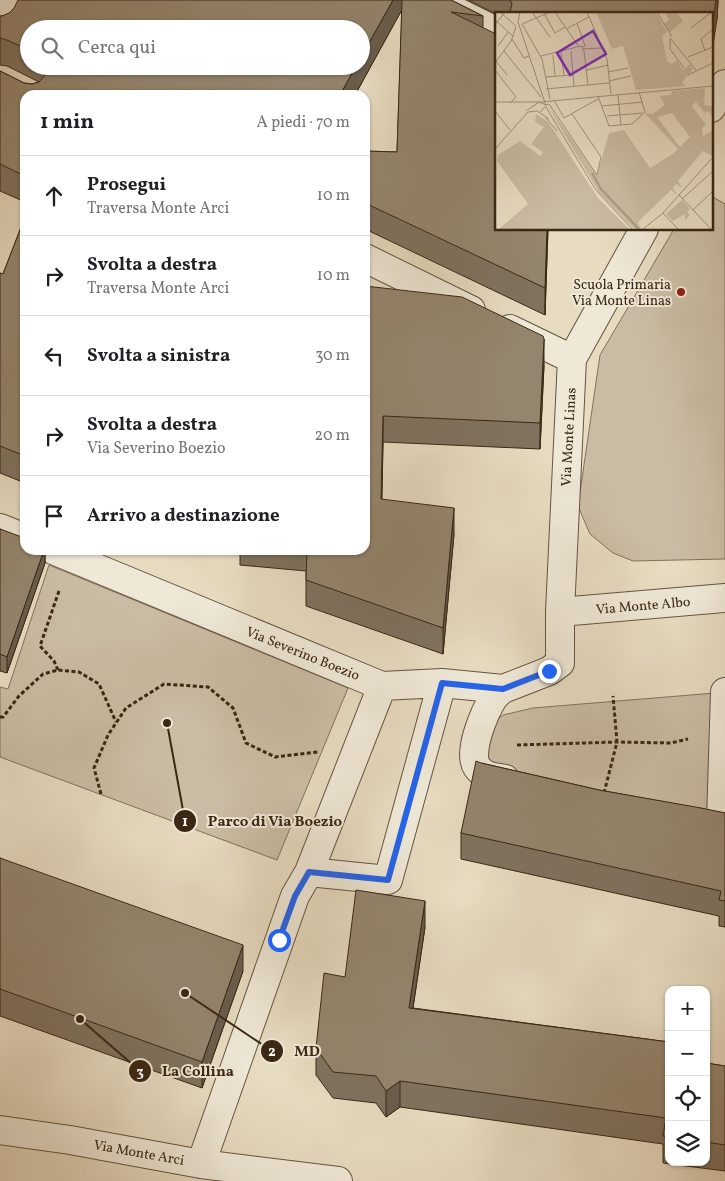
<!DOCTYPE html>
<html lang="it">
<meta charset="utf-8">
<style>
:root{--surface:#fff;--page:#f2f2f2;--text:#202124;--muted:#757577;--line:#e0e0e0}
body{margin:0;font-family:Vollkorn,serif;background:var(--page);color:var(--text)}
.controls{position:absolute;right:15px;bottom:15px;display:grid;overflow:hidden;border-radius:10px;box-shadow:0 1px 4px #0004}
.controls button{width:45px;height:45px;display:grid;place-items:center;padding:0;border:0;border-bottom:1px solid var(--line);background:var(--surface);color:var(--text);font:25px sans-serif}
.stop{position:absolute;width:15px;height:15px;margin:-11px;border:4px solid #2563eb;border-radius:50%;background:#fff}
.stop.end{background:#2563eb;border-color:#fff;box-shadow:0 1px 5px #0008}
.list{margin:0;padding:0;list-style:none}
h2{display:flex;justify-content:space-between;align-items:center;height:65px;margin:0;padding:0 20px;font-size:21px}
h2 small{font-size:16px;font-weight:400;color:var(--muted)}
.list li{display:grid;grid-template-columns:32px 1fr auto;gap:15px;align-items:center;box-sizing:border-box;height:80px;padding:0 20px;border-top:1px solid var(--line)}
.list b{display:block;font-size:19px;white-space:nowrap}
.list p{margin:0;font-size:16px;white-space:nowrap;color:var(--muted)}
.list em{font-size:16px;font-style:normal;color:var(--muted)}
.icon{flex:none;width:28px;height:28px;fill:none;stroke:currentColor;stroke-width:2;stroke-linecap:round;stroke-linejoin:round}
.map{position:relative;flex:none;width:725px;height:1181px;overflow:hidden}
.search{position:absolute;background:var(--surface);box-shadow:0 1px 4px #0004;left:20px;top:20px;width:350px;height:55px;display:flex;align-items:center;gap:12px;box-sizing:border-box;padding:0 18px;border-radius:28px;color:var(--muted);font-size:19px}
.panel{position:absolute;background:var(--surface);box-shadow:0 1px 4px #0004;left:20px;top:90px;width:350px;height:465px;border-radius:15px}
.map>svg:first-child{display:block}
.green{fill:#cabca4;stroke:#82725c}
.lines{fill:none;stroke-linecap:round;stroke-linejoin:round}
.street-casing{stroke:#65543f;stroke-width:30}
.path{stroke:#3a2714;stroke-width:3;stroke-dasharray:4 2.5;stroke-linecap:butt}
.street{stroke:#efe8d7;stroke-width:28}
.wall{fill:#7f725f;stroke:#3a2714;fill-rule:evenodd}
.shaded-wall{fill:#685d4d;stroke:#3a2714}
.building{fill:#94856e;stroke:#3a2714}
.route{stroke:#2563eb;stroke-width:6}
.poi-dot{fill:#8f2418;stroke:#efe8d7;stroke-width:2}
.labels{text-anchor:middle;stroke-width:4;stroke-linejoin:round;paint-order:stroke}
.poi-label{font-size:14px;fill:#3a2714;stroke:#efe8d7;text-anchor:end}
.street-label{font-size:14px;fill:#3a2714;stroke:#efe8d7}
.inset-river{fill:none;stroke:#ac9e86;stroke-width:2.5}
.inset-road{fill:none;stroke:#a2937c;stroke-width:1}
.view{fill:#7b2cbf;fill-opacity:0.15;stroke:#7b2cbf;stroke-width:2.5}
.inset-edge{fill:none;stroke:#3a2714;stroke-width:2.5}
.leader{fill:none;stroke:#3a2714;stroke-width:2}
.callout-dot{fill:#3a2714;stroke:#efe8d7;stroke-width:2}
.mark-label{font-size:15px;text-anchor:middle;font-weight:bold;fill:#fff}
.callout-label{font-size:15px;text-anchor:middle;font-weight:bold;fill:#3a2714;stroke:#efe8d7;stroke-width:4;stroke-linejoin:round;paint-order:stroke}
</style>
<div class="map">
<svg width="725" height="1181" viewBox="0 0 725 1181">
<rect width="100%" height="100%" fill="#e7dbc1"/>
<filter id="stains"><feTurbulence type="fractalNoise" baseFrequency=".004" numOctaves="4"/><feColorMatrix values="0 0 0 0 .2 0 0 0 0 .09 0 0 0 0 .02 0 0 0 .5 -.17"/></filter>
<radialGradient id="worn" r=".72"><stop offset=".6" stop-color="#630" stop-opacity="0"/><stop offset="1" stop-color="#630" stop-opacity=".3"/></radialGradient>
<path class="green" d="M711 196 725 204V559L633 561 613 553 590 534 578 506 600 355 674 229H711Z
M49 565 348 688 277 860 0 757V687L8 689Z
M715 693 711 811 528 778 493 763 487 756 491 725 503 715 533 708Z"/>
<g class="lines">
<defs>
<path id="street" d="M433 0 496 31
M0 27 13 0
M711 108 725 84
M365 258 471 310
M510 329 572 359
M0 528 25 538
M53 550 382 686 442 683 503 689 549 671 560 663V612L572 359 644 229
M560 612 725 598
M503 689C500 691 497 694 494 697 485 711 467 752 477 767 484 777 495 777 505 779
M721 822 725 692
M309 872 382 686
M0 1130 70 1140 201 1164 338 1181
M201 1164 295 896 309 872 388 880 442 683"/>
</defs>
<use href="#street" class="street-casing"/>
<path class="path" d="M58 670 54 661 40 646 59 591
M0 717H3L19 696 43 674 58 670 79 672 99 684 116 722
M517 745 617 742 671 743 688 739
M604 793 617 742 613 696
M101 794 94 768 108 735 126 708 164 684 208 687 233 708 246 743 275 757 318 752"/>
<use href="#street" class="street"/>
</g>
<path class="wall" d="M451 0 483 16V28L496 229H548L545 315 365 229V151L397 152 402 9 355 95H25V202L0 191V71L24 83 32 84 39 82 7 66 0 65V16ZM29 29 361 66H29Z
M468 0H718L717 19 711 14H496Z
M25 217V483L0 473V273L3 274Z
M365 286 544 365 540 449 383 442 382 499 454 534 443 654 306 606V571L240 565V554L228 550H365Z
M0 529 45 550V563L7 673 0 671Z
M481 763 599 790 725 813V927L719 926V916L461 859V833Z
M0 858 243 971 202 1088 0 1016Z
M425 927 413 1008 669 1042V1162H706V1063L725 1066V1171L663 1163V1144L400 1107 386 1117 376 1103 333 1098 316 1075V1048L345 977Z"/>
<path class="shaded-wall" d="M393 0H403V8L355 95H340L356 66H361V57Z
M716 0H718L717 19 711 59V33Z
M547 229H548L545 315V288Z
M544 339V365L540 449V423Z
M383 416V442L381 525V499Z
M454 508V534L443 654V628Z
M44 550H45V563L7 673V657Z
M425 901V927L409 1034V1008Z
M243 945V971L202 1088V1062Z
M400 1081V1107L386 1117V1091Z"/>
<path class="building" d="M18 0H393L361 57V29H29V50L7 40 0 38V16H2L9 13 14 8Z
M402 0H451L483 16 451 12 496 34V229H547L545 288 365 203V151L397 152Z
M510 0H716L711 33V14H508L510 12 512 4Z
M46 66H356L340 95H25V176L0 164V71L24 83 32 84 39 82 45 75Z
M25 217V456L0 446V273L3 274Z
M365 286 462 297 543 336 544 339 540 423 383 416 381 499 454 508 443 628 306 580 307 550H365Z
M0 529 19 536 25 537V550H44L7 657 0 654Z
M476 761 481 763 599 790 701 808 725 813V901L719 900 721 891 461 833Z
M0 858 243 945 202 1062 0 989Z
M356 890 425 901 409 1008 669 1042V1137L663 1136 666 1118 400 1081 386 1091 376 1076 333 1072 316 1048 324 973 345 977Z
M706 1063 725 1066V1145L706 1142Z"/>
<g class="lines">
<path class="route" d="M279 940 295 896 309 872 388 880 442 683 503 689 549 671"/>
</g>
<circle class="poi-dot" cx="681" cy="292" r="5"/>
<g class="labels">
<g class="poi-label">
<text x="671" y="289">Scuola Primaria<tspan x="671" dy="16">Via Monte Linas</tspan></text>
</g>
<g class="street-label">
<text transform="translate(568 437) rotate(-87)" y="5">Via Monte Linas</text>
<text transform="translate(643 605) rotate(-5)" y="5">Via Monte Albo</text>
<text transform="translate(303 653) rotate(22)" y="5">Via Severino Boezio</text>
<text transform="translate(139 1152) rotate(10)" y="5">Via Monte Arci</text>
</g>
</g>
<g transform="translate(495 12)">
<rect width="218" height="218" fill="#e7dbc1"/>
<path d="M101 0H161L172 20 167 24 172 49 177 52 182 48 188 58 195 52 198 57 187 70 190 74 141 78 128 34 117 37ZM170 0H181L188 9 175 20 169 12 174 8ZM210 76 209 93 217 94V104L213 99 210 101 201 90 197 94 211 113 207 116 208 124 217 119V144L208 139 183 169 187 176 181 172 178 176 182 183 176 178 143 210 146 217H139L104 181 53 94 102 163 114 121 129 118 155 156 179 141 183 137 150 101 158 102 170 93 165 84 176 83 177 79ZM177 101 195 125 185 135 162 105ZM41 102 53 110 103 186 134 217H4L33 192 15 167 18 163 15 167 2 149 3 143 25 129 45 144 48 140 36 132 49 115 40 110ZM187 188 195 197 192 200 195 203 190 208V202L178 209 171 202Z" fill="#cabca4" fill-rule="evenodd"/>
<path class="inset-river" d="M97 161 106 177 144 217"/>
<path class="inset-road" d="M5 0 21 14M25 0 23 10 51 94 45 100M37 0 55 25M60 0 84 35M92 0 112 47 116 82M162 0 177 25M50 3 60 21 70 15M0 8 18 24M82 11 90 34 87 35M27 12 47 47 55 87M27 12 55 0M0 13 10 0M196 16 217 0M71 17 94 5M17 27 29 46 34 44M3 34 13 20M88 37 107 36M9 39 46 85M76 39 79 74M210 39 206 27 218 17M66 40 69 64M58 43 60 64M46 44 86 34 89 39 93 73M193 45 218 35M1 49 12 63M0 51 16 29 21 15M189 56 175 37V26L201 58M0 58 21 85 15 91M92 58 113 53M113 60 133 56M193 63 218 51M50 65 78 63M114 69 136 64M51 77 114 71M123 82 126 113M103 84 114 114 137 112 150 100 144 80M59 88 69 106 103 87M0 90H46L218 74M51 93 54 92 102 163M107 94 147 90M51 95 100 177 137 217M0 99 15 118M31 99 44 90 51 93M77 102 106 145 102 163M112 104 147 101M51 106 62 119M0 137 33 100 42 99 54 107M184 183 216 217M187 187 218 159M198 198 218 179M168 201 183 217M148 217 168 201 218 145"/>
<path class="view" d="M98 19 111 42 75 63 62 41Z"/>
<rect width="218" height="218" class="inset-edge"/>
</g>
<path class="leader" d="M167 723L185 821M185 993L272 1051M80 1019L140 1071"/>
<g class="callout-dot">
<circle cx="167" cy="723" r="5"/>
<circle cx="185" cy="993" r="5"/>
<circle cx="80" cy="1019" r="5"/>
<circle cx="185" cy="821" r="12"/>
<circle cx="272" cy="1051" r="12"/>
<circle cx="140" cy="1071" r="12"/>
</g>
<g class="mark-label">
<text x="185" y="826">1</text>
<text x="272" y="1056">2</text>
<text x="140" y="1076">3</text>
</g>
<g class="callout-label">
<text x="275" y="826">Parco di Via Boezio</text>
<text x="307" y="1056">MD</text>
<text x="198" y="1076">La Collina</text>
</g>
<rect width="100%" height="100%" filter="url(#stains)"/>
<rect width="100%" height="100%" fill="url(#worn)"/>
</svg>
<div class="controls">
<button>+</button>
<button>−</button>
<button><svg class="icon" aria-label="locate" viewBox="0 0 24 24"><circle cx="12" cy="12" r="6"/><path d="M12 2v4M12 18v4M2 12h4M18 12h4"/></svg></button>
<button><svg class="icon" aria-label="layers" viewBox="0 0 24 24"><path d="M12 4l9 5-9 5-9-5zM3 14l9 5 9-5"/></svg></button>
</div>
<div class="stop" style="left:279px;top:940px"></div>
<div class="stop end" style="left:549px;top:671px"></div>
<div class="search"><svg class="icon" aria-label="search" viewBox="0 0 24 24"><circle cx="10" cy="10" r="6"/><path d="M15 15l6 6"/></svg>Cerca qui</div>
<section class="panel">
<h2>1 min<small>A piedi · 70 m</small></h2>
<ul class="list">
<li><svg class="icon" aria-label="ahead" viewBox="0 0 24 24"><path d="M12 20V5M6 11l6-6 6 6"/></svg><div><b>Prosegui</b><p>Traversa Monte Arci</p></div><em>10 m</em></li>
<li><svg class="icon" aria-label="right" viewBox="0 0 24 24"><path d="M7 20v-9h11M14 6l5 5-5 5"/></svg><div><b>Svolta a destra</b><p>Traversa Monte Arci</p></div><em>10 m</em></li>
<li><svg class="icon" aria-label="left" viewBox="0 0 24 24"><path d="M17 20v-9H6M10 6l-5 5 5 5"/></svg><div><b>Svolta a sinistra</b></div><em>30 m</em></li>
<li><svg class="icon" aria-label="right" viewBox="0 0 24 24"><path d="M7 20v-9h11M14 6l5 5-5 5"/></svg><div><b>Svolta a destra</b><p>Via Severino Boezio</p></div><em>20 m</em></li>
<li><svg class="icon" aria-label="arrive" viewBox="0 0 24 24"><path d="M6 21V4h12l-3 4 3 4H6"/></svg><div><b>Arrivo a destinazione</b></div></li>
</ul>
</section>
</div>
